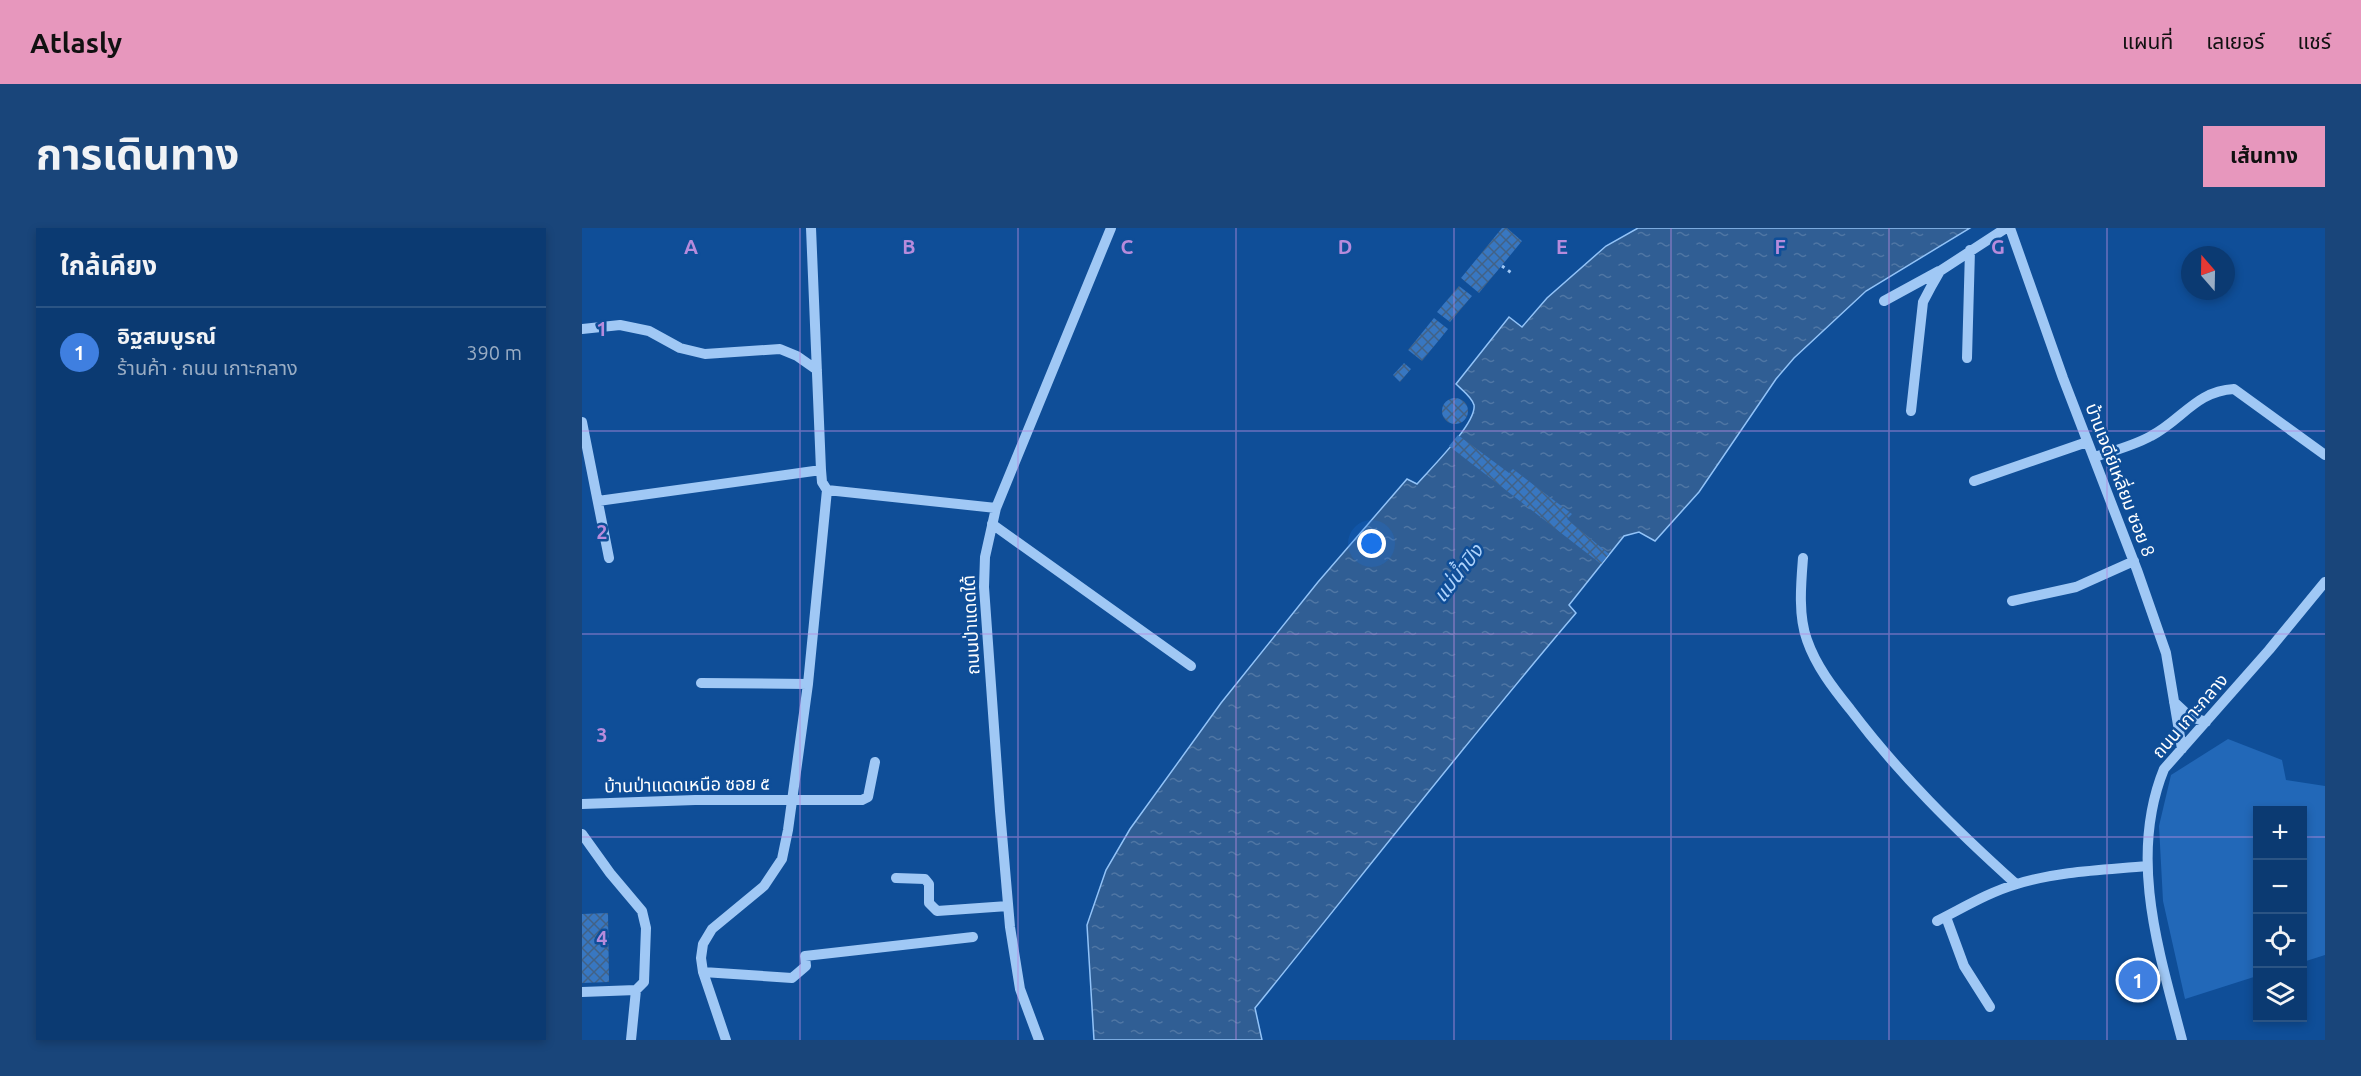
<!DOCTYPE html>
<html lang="th">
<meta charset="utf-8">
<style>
:root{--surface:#0b3a72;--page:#19457a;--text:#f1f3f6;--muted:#9aadc4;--line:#2b5484;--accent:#e797bd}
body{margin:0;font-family:Ubuntu,"Noto Sans Thai",sans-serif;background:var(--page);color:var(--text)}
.controls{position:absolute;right:18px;bottom:18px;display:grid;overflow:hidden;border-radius:0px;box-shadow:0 3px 9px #0003}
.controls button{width:54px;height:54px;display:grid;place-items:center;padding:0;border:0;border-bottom:2px solid var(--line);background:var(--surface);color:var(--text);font:30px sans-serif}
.compass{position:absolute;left:1599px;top:18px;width:54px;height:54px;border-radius:50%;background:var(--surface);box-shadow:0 3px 9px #0003;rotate:340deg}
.you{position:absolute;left:790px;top:316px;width:21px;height:21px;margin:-15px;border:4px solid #fff;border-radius:50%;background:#1a73e8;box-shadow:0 0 0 9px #1a73e833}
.badge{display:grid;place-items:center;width:39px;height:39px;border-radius:50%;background:var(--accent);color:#fff;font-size:20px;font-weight:700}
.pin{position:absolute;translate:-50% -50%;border:3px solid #fff;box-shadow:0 2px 6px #0006}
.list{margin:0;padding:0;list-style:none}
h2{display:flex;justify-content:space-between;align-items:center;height:78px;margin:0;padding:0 24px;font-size:26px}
h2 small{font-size:20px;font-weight:400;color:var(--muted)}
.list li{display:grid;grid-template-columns:39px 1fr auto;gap:18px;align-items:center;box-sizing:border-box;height:90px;padding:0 24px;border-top:2px solid var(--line)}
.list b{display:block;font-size:22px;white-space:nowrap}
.list p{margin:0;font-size:20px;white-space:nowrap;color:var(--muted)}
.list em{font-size:20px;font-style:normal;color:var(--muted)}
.icon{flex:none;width:33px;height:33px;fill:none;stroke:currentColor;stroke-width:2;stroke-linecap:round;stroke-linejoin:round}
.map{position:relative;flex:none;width:1743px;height:812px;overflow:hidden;border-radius:0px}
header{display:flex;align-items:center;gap:36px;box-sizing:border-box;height:84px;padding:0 30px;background:var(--accent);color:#111}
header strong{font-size:28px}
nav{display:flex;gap:33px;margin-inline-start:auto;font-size:21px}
.intro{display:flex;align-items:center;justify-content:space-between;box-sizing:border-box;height:144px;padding:0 36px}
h1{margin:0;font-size:42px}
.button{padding:15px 27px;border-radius:0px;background:var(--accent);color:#111;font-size:21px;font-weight:700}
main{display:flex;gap:36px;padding:0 36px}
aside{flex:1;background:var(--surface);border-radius:0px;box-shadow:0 3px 9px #0003}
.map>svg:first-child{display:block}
.grass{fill:#2268b8}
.water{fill:url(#water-ripples);stroke:#92c3f8;stroke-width:1.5}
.building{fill:url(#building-cross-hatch)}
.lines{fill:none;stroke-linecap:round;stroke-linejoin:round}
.path{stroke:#a0c8f5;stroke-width:3;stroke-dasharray:3 4.5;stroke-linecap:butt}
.minor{stroke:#a0c8f5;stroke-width:10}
.grid{fill:none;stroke:#b68bdc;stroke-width:1.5;stroke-opacity:0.55}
.labels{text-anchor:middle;stroke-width:5;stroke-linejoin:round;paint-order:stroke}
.street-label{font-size:18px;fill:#fff;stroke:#0f4e98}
.water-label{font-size:20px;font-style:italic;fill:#add2fb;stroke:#0f4e98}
.grid-label{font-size:20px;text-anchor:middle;font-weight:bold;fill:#b68bdc;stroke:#0f4e98;stroke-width:5;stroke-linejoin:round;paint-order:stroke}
</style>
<header>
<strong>Atlasly</strong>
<nav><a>แผนที่</a><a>เลเยอร์</a><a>แชร์</a></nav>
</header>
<div class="intro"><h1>การเดินทาง</h1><a class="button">เส้นทาง</a></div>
<main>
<aside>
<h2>ใกล้เคียง<small></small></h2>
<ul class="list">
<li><span class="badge" style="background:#3f7fe0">1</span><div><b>อิฐสมบูรณ์</b><p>ร้านค้า · ถนน เกาะกลาง</p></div><em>390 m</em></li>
</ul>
</aside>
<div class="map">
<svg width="1743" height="812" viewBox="0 0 1743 812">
<defs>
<pattern id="water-ripples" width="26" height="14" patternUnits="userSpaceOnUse" patternTransform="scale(1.5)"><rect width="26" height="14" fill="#305e94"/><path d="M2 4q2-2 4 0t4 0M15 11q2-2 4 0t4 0" fill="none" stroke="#4f76a4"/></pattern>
<pattern id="building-cross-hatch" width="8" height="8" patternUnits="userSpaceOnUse" patternTransform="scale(1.5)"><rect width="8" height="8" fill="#3877c1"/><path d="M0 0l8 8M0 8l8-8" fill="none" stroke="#426286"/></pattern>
</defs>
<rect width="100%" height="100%" fill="#0f4e98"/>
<path class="grass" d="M1646 511 1700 532 1704 552 1743 558V727L1721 734 1720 582H1676L1675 748 1603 771 1581 673 1577 598 1589 547Z"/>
<path class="water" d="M1056 0H1388L1284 63 1212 130 1194 151 1117 264 1073 313 1057 304 1042 308 987 377 994 385C884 514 780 648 673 780L680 812H512L505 697 524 642 548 601 639 475 736 354 825 251 835 256C847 242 895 195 892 177 890 169 879 161 874 156L927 89 940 99 965 70 1024 18Z"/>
<path class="building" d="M920 0H925L940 13 897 65 879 50Z
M877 58 890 68 868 94 855 84Z
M852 90 866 101 840 133 826 122Z
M822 135 829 141 818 154 811 147Z
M860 183a13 13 0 1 1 26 0a13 13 0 1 1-26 0Z
M876 207 927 245 931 241 990 286 985 291 1027 326 1019 336 867 218Z
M26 685 27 754 0 755V686Z
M1565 737 1572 759 1547 766 1541 745Z"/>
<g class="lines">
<path class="path" d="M920 38 931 46"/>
<path class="minor" d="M1428 0 1481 150 1555 342 1584 425 1600 521
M1302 73 1357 43
M0 101 38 97 67 103 98 120 123 126 198 121 215 128 235 142
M1385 130 1388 22
M1329 183 1341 74 1350 57 1358 43 1424 0
M0 194 27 330
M1512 229C1531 223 1551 218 1569 208 1600 192 1614 163 1652 161L1743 227
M1392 253 1505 214
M245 262 414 280
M16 273 239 242
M410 296 609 438
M1221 330C1219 355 1216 388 1225 412 1234 438 1251 460 1268 481 1317 546 1374 602 1434 656
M1430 373 1494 359 1552 333
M119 455 226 456
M1592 474 1607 488 1624 494
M0 576 113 572H280L286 569 293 534
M0 606 28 645 60 683 64 700 62 754 54 762 49 812
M314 650 343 651 347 656V675L355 683 426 678
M1364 689 1382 738 1408 779
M1355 693C1381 680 1407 664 1435 656 1477 643 1522 642 1565 638
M121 744 210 750 224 738 223 728 391 709
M0 764 54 762
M144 812 121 744 119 730 121 716 130 701 182 658 200 631 206 602 226 456 245 262 240 254 239 242 229 0
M457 812 438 761 428 699 418 583 402 359 403 329 414 280 529 0
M1600 812C1577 724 1546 629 1582 541L1687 422 1743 354"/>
</g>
<path class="grid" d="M218 0V812M436 0V812M654 0V812M872 0V812M1089 0V812M1307 0V812M1525 0V812M0 203H1743M0 406H1743M0 609H1676M1720 609H1743"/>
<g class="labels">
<g class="street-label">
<text transform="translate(1538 252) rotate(69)" y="6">บ้านเจดีย์เหลี่ยม ซอย 8</text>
<text transform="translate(389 397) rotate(-93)" y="6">ถนนป่าแดดใต้</text>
<text transform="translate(1608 488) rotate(-49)" y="6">ถนน เกาะกลาง</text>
<text transform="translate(105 557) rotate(-1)" y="6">บ้านป่าแดดเหนือ ซอย ๕</text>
</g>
<g class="water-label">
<text transform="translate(876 345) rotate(-52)" y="7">แม่น้ำปิง</text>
</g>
</g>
<g class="grid-label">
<text x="109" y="26">A</text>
<text x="327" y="26">B</text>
<text x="545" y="26">C</text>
<text x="763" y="26">D</text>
<text x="980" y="26">E</text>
<text x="1198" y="26">F</text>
<text x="1416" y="26">G</text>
<text x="20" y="108">1</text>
<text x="20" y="311">2</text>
<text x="20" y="514">3</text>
<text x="20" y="717">4</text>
</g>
</svg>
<div class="controls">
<button>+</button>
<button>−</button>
<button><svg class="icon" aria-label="locate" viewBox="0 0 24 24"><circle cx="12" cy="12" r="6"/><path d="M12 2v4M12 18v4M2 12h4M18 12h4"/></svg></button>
<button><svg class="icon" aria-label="layers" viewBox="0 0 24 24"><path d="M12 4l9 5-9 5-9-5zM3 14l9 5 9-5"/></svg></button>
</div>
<svg class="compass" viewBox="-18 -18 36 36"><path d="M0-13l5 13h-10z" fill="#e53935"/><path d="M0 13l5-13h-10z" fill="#9aadc4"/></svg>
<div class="you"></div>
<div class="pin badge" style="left:1556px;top:752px;background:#3f7fe0">1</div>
</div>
</main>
